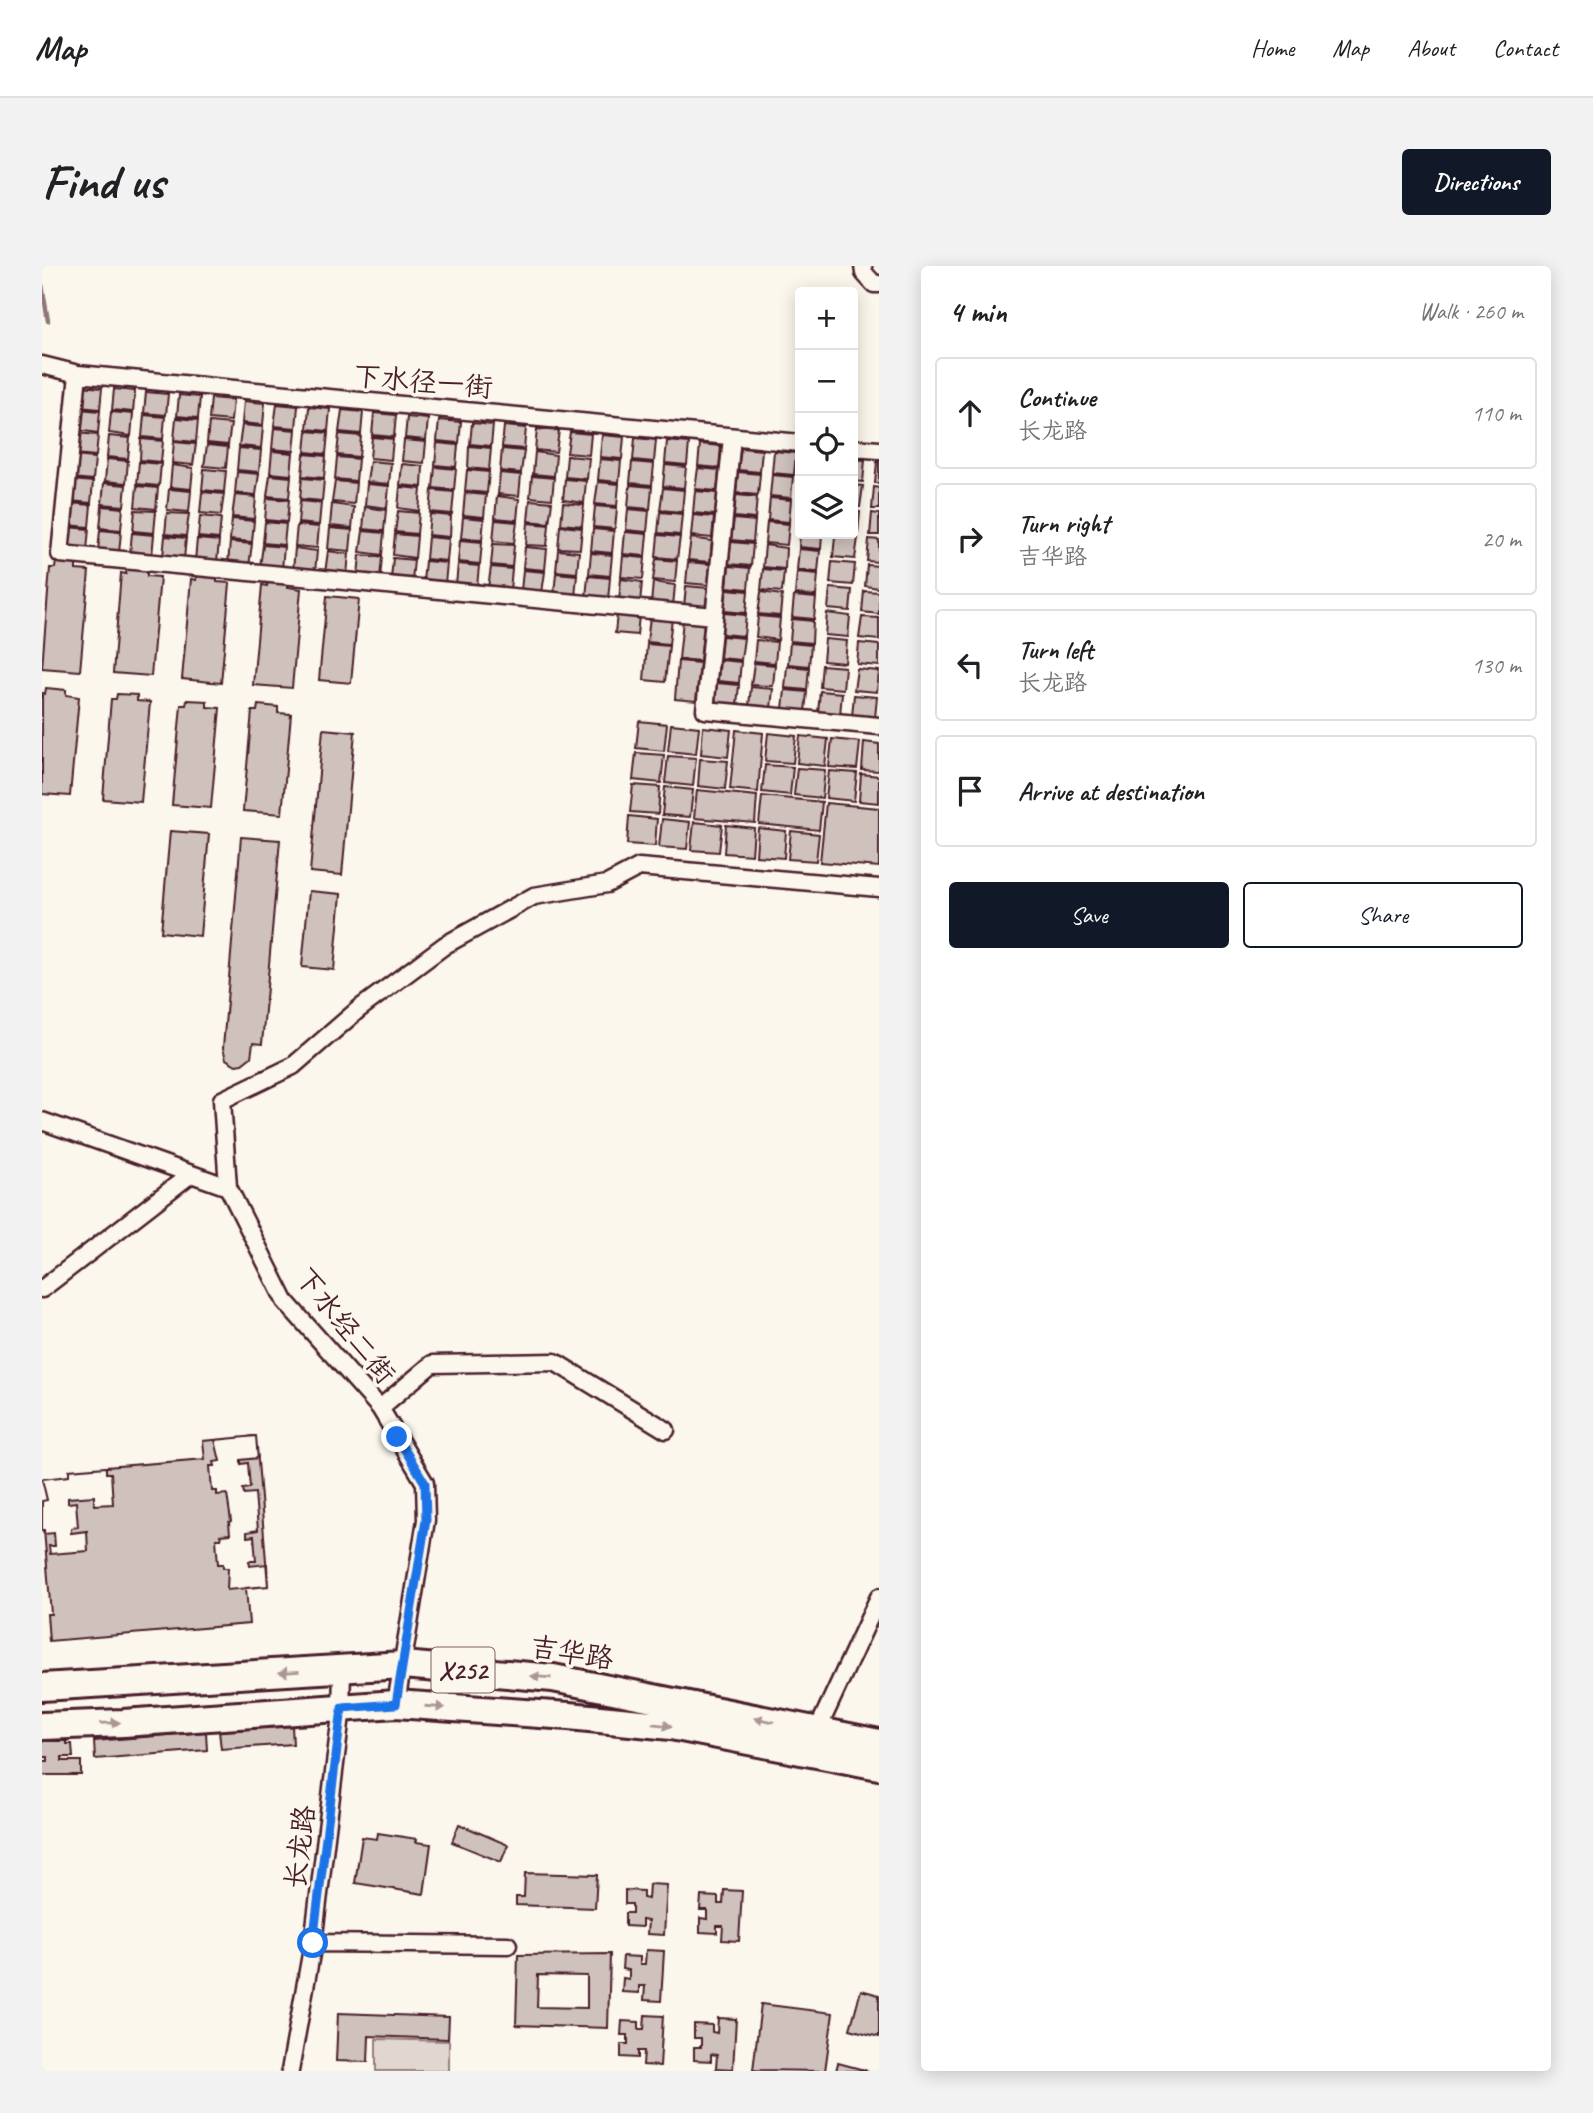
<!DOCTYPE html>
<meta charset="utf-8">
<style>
:root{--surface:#fff;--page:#f2f2f2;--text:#202124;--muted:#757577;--line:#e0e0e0;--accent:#111827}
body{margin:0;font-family:Caveat,"LXGW WenKai TC",sans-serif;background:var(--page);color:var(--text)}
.controls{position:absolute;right:21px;top:21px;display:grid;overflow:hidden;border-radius:7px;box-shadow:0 4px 18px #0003}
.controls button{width:63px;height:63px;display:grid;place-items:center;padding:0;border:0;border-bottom:2px solid var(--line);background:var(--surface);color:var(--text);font:35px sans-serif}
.stop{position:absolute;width:21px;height:21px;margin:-16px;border:5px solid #1a73e8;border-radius:50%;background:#fff}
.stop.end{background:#1a73e8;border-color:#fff;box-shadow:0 2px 7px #0008}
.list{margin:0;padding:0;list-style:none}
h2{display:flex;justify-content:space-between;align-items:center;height:91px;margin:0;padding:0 28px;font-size:30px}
h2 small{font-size:23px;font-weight:400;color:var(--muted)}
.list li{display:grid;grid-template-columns:46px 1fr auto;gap:21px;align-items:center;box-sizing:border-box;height:112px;margin:0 14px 14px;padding:0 14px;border:2px solid var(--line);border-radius:7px}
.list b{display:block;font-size:26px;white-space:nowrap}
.list p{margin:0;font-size:23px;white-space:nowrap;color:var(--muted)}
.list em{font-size:23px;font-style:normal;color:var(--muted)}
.actions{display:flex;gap:14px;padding:21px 28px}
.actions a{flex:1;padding:16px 0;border:2px solid var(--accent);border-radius:7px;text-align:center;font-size:24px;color:var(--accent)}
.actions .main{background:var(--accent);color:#fff}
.icon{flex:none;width:38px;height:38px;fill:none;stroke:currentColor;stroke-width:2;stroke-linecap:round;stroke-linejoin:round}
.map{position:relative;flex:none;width:837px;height:1805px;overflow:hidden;border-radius:7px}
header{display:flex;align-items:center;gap:42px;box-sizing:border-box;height:98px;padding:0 35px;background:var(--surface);border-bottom:2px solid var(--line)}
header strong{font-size:33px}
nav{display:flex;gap:38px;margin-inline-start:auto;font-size:24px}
.intro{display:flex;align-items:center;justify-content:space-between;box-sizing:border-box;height:168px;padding:0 42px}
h1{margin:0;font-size:49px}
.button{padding:18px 32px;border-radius:7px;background:var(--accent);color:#fff;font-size:24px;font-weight:700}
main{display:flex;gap:42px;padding:0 42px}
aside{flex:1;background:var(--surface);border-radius:7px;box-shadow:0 4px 18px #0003}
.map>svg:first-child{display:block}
.green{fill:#e2d7d0;stroke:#967b7e;stroke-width:2}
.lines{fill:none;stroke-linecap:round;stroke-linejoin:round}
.stream{stroke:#907477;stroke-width:4.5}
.building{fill:#cfc2bc;stroke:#4a1f2b;stroke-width:2;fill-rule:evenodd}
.minor-casing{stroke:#4a1f2b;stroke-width:21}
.primary-casing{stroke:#4a1f2b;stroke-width:32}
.minor{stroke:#fbf7ec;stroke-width:16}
.primary{stroke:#fbf7ec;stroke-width:26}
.oneway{fill:#ab9695}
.route{stroke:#1a73e8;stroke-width:9}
.labels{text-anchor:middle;stroke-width:7;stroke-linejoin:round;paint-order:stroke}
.shield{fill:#fbf7ec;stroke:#7f6065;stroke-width:2}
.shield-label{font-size:26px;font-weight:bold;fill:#4a1f2b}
.street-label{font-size:28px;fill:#4a1f2b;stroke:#fbf7ec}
</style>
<header>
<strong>Map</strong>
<nav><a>Home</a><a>Map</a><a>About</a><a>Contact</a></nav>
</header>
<div class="intro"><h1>Find us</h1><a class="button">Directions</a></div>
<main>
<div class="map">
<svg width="837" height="1805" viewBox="0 0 837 1805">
<rect width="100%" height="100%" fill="#fbf7ec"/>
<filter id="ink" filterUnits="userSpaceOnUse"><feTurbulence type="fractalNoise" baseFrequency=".0143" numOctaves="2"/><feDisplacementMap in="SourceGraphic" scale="14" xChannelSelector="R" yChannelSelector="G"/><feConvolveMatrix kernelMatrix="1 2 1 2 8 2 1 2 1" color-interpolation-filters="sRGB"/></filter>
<g filter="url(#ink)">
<path class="green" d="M334 1773 407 1775V1805H334Z"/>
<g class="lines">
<path class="stream" d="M0 19 6 55"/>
</g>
<path class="building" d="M39 120 60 122 58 143 37 141Z
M72 123 93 125 91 146 70 144Z
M104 126 126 128 124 149 102 147Z
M137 129 158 131 156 152 135 150Z
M169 132 191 134 189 155 167 153Z
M202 135 223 137 221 159 200 157Z
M235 138 256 140 254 162 232 160Z
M267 141 288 143 286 165 265 163Z
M37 143 58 145 56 167 35 164Z
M300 144 321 146 319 168 297 166Z
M69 146 91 148 89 170 67 167Z
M332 147 354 149 352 171 330 169Z
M102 149 123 151 121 173 100 171Z
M365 151 386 153 384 174 363 172Z
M134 152 156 154 154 176 132 174Z
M397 154 419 156 417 177 395 175Z
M167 156 189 158 186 179 165 177Z
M430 157 451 159 449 180 428 178Z
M200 159 221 161 219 182 197 180Z
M462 160 484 162 482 183 460 181Z
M232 162 254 164 252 185 230 183Z
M495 163 517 165 514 186 493 184Z
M265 165 286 167 284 188 263 186Z
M528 166 549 168 547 189 525 187Z
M34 167 56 169 54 190 32 188Z
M297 168 319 170 317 191 295 189Z
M560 169 582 171 580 193 558 191Z
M67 170 88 172 86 193 65 191Z
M330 171 351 173 349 194 328 192Z
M593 172 614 174 612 196 591 194Z
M99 173 121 175 119 196 98 194Z
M362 174 384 176 382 197 360 195Z
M625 175 647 177 645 199 623 197Z
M132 176 154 178 151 199 130 197Z
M395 177 416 179 414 201 393 199Z
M658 178 679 180 677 202 656 200Z
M165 179 186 181 184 202 162 200Z
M427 180 449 182 447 204 426 202Z
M197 182 219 184 217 206 195 204Z
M699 182 720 184 718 206 696 204Z
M460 183 482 185 479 207 458 205Z
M230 185 251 187 249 209 228 207Z
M732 185 754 187 752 209 730 207Z
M493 186 514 189 512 210 491 208Z
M262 188 284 190 282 212 260 210Z
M32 190 53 192 51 214 30 212Z
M525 190 547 192 545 213 523 211Z
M295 191 316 193 314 215 293 213Z
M65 193 86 195 84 217 63 215Z
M558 193 579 195 577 216 556 214Z
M811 193 823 194 821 216 811 215Z
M328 195 349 197 347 218 325 216Z
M835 195H837V217H833Z
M97 196 119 198 117 220 95 218Z
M590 196 612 198 610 219 588 217Z
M360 198 381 200 380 221 358 219Z
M130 199 151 202 149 223 128 221Z
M623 199 644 201 642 222 621 220Z
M393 201 414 203 412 224 391 222Z
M656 202 677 204 675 225 653 223Z
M162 203 184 205 182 226 160 224Z
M425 204 447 206 445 227 423 225Z
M195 206 217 208 214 229 193 227Z
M696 206 718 208 716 229 694 227Z
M458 207 479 209 477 230 456 228Z
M228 209 249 211 247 232 225 230Z
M730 209 751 211 749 232 728 230Z
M490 210 512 212 510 233 488 231Z
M260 212 282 214 280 235 258 233Z
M523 213 544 215 542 237 521 234Z
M30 214 51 216 49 237 28 235Z
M293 215 314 217 312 238 290 236Z
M556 216 577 218 575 240 553 238Z
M62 217 84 219 82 240 60 238Z
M325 218 347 220 345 242 323 239Z
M588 219 610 221 608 243 586 241Z
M811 219 821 220 818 241H811Z
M95 220 116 222 114 243 93 241Z
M358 221 379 223 377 245 356 242Z
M832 221 837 222V243H830Z
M621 222 642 224 640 246 618 244Z
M127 223 149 225 147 246 125 244Z
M390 224 412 226 410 248 388 246Z
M653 225 675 227 673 249 651 247Z
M160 226 182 228 179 249 158 247Z
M423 227 444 229 442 251 421 249Z
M193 229 214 231 212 253 190 251Z
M694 229 715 231 713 253 692 251Z
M455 230 477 233 475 254 453 252Z
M225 232 247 234 245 256 223 254Z
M728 232 749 234 747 256 726 254Z
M488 234 510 236 507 257 486 255Z
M258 235 279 237 277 259 256 257Z
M28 237 49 239 47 261 25 259Z
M521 237 542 239 540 260 519 258Z
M290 238 312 241 310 262 288 260Z
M60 240 81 242 79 264 58 262Z
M553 240 575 242 573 263 551 261Z
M323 241 344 244 342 265 321 263Z
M586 243 607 245 605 266 584 264Z
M93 244 114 245 112 267 91 265Z
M356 245 377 247 375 268 353 266Z
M811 245 818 246 816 267H811Z
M618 246 640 248 638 269 616 267Z
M125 247 147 248 144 270 123 268Z
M830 247 837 248V269H828Z
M388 248 409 250 408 271 386 269Z
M651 249 672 251 670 272 649 270Z
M158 250 179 252 177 273 156 271Z
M421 251 442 253 440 274 419 272Z
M190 253 212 255 210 276 188 274Z
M692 253 713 255 711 276 689 274Z
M453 254 475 256 472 277 451 275Z
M223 256 244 258 242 279 221 277Z
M725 256 747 258 745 279 723 277Z
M486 257 507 259 505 280 484 279Z
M255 259 277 261 275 282 253 280Z
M518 260 540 262 538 283 516 282Z
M25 261 47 263 45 284 23 282Z
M288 262 310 264 308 285 286 283Z
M551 263 572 265 570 287 549 285Z
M58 264 79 266 77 287 56 285Z
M321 265 342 267 340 289 318 286Z
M583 266 605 268 603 290 581 288Z
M90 267 112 269 110 290 88 288Z
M353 268 375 270 373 292 351 289Z
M758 268H780L779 283 757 281Z
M616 269 638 271 635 293 614 291Z
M123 270 144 272 142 293 121 291Z
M793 270 816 272 813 293 791 291Z
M386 271 407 273 405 295 384 293Z
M649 272 670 275 668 296 646 294Z
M155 273 177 275 175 296 153 295Z
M827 273 837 274V296L825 295Z
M418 274 440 276 438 298 416 296Z
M188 276 210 278 207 300 186 298Z
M689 276 711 278 709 300 687 298Z
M451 278 472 279 470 301 449 299Z
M221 279 242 281 240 303 218 301Z
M723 279 744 282 743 303 721 301Z
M483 281 505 283 503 304 481 302Z
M253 282 275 285 273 306 251 304Z
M757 283 778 285 776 306 755 304Z
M516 284 537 286 535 307 514 305Z
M286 285 307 288 305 309 283 307Z
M549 287 570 289 568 310 547 308Z
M318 289 340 291 338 312 316 310Z
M581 290 603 292 601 313 579 311Z
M351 292 372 294 370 315 349 313Z
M614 293 635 295 633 316 611 314Z
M383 295 405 297 403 318 381 316Z
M14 296 34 298V304L47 305 38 405 0 402 8 302H13Z
M646 296 668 298 666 319 644 317Z
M790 296 813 298 811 319 788 317Z
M416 298 437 300 435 321 414 319Z
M825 299 837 300V322L823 320Z
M687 300 708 302 706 323 685 321Z
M449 301 470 303 468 324 446 322Z
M85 302 105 304V310L118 311 109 410 71 407 79 307 84 308Z
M721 303 742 305 740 326 719 324Z
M481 304 503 306 500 327 479 325Z
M755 306 776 308 774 330 753 328Z
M514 307 535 309 533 331 512 329Z
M155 308 175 310V316L188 317 179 417 140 413 149 313 154 314Z
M546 310 568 312 566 334 544 332Z
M579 313 600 316 598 337 577 335Z
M226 314 246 316V321L259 323 250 422 211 419 220 319 225 320Z
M611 316 633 319 631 340 609 338Z
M644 320 666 322 663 343 642 341Z
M788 322 810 324 808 345 786 343Z
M685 323 706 325 704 347 682 345Z
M822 325 837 326V348L820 346Z
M719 326 740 329 738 350 716 348Z
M285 330 317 333 309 417 277 414Z
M752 330 774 332 772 353 750 351Z
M682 347 704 349 702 370 680 368Z
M785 347 808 350 806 371 783 369Z
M575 348 597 350 595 369 573 367Z
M716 350 738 352 736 374 714 371Z
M608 351 630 353 627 378 605 376Z
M820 351 837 352V374L817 372Z
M750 353 771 355 770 377 748 375Z
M641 354 662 356 658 395 637 393Z
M680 370 702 372 699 394 678 392Z
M783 373 805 375 803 397 781 395Z
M714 374 735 376 733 397 712 395Z
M748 377 769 379 767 400 746 398Z
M817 377 837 379V400L815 398Z
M605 378 627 380 623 416 602 414Z
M678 394 699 396 697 417 676 415Z
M636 395 658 397 654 435 633 433Z
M712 397 733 399 731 420 709 419Z
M780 399 803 401 801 423 778 421Z
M745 400 767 402 765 424 743 422Z
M815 403 837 405 835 426 812 424Z
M675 417 697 419 695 439 673 437Z
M709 421 731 423 729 442 707 440Z
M4 422 24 424V429L37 431 28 530 0 528V427L3 428Z
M743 424 765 426 763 446 741 443Z
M778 425 800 427 798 449 776 447Z
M75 428 95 429V435L108 436 99 536 61 533 69 433H74Z
M812 429 835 431 833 452 810 450Z
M145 434 165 435V441L178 442 169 542 130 539 139 439H144Z
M216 439 236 441V447L249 448 240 548 201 545 210 445H215Z
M597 455 625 458 622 485 594 482Z
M629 458 657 461 654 488 626 485Z
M661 461 689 464 686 491 659 488Z
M281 463 313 466 300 609 268 606Z
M694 464 721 467 716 526 688 523Z
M726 467 754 470 751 497 723 495Z
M758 470 786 473 783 500 755 497Z
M790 473 818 476 815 503 787 501Z
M822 476 837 478V505L820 504Z
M594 487 622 489 619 517 591 514Z
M626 490 654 492 651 520 623 517Z
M658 493 686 495 683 523 656 520Z
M723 499 751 501 748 529 720 526Z
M755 502 783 504 780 532 752 529Z
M787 505 815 507 812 535 784 532Z
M819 508 837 510V537L817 535Z
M591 519 618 521 616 548 588 546Z
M623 521 651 524 648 551 620 549Z
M655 524 715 530 713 557 652 552Z
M720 530 780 536 777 564 717 558Z
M784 537 837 542V601L778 596Z
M587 550 615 553 613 580 585 578Z
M620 553 648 556 645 583 617 581Z
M652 556 680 559 677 586 649 584Z
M684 559 712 562 710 589 682 587Z
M716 562 744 565 742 592 714 590Z
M128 565 167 568 158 670 119 666Z
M749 565 777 568 774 595 746 593Z
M199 571 238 574 220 778 211 777 209 791 200 798 194 799 184 793 181 782Z
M267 625 299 628 292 704 260 701Z
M214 1170 226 1320 204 1322 207 1358 7 1375 5 1348H9L2 1264H0V1235L5 1234 0 1213 27 1210V1204L163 1193 161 1175Z
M214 1170 216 1192 199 1194V1198L206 1197 208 1222 201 1223 202 1228 213 1227 216 1264 205 1266V1271L212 1270 214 1295H207L208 1300 225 1298 226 1320 185 1324 186 1302H181V1298H176L174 1273H179L178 1269 188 1268 187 1256 189 1255 185 1228 175 1229V1225H170L168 1200H173L172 1196 178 1195 173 1174Z
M64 1201V1207H69L71 1238 52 1239V1230L26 1232V1237L34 1236 36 1261 29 1262V1267L45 1265 46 1285 8 1288 7 1280H13L12 1267 2 1268 0 1264V1235L5 1234 0 1213 27 1210V1204Z
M250 1460 251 1478 179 1483 177 1465Z
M164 1466 165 1484 53 1493 52 1475Z
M0 1475H25V1478H30L31 1491H20V1495H39V1509H0V1495H6V1491H0Z
M417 1558 466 1579 459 1596 410 1576Z
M336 1567 375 1573 374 1576 389 1578 382 1628 313 1617 320 1571 335 1573Z
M483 1607 555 1609 553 1642 474 1639V1631H482Z
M607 1618 625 1619 622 1669 605 1668 606 1655 600 1654V1661L583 1660V1647H590V1638H583V1624L601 1625V1632L606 1633Z
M682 1624 700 1625 697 1675 680 1674 681 1660H675V1667L658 1666V1652L665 1653V1644H658L659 1630 676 1631V1638H681Z
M604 1684 622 1685 619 1735 602 1734 603 1720H597V1727L580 1726 581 1712 587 1713V1704L580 1703 581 1690 598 1691V1698H603Z
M568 1688 566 1762 474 1759 476 1689ZM496 1709 545 1710V1742L495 1741Z
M819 1724 837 1729V1771L808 1763Z
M719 1738 791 1747 783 1805 711 1804Z
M296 1747 407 1751 406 1773 327 1770 326 1796 294 1795Z
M603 1749 621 1750 618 1800 601 1799 602 1785H596V1792L579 1791V1778H586V1769H579L580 1755 597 1756V1763H602Z
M676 1752 694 1753 691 1803 674 1802 675 1789 669 1788V1795L652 1794V1781H659V1772H652V1758L670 1759V1766L675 1767Z
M796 1797 826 1805H794Z"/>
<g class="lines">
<defs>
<path id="minor" d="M821 0 822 7 832 18H837
M0 99 36 108 758 177
M36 108 18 288 672 350
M690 171 663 444 837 460
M811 182 837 184
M0 855 186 921
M0 1023 149 908
M338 1142 390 1098 513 1096 624 1164
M354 1438 384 1254 383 1217 338 1142 243 1035 186 921 180 834 251 800 317 743 403 679 492 630 565 618 597 601 837 622
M775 1465 837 1331
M271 1677 466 1679
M248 1805 271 1677 299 1449 300 1403"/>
<path id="primary" d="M0 1421 361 1399 511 1412 837 1477
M0 1460 81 1457 354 1438 527 1450 629 1460 837 1500"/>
</defs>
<use href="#minor" class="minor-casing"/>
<use href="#primary" class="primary-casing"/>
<use href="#minor" class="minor"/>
<use href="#primary" class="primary"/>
</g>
<defs><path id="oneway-solid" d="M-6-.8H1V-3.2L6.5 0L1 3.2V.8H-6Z" transform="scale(1.75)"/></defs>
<g class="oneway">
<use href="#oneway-solid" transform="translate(247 1406) rotate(177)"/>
<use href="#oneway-solid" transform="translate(499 1411) rotate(-175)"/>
<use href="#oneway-solid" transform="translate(393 1441) rotate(4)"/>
<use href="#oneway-solid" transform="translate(722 1454) rotate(-169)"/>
<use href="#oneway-solid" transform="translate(68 1457) rotate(-2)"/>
<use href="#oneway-solid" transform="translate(620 1459) rotate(6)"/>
</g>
</g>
<g class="lines" filter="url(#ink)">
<path class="route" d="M271 1677 300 1442 354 1438 384 1254 383 1217 355 1171"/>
</g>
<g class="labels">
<rect class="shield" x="389.5" y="1381.5" width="63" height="45" rx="5"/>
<g class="shield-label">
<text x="421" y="1413">X252</text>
</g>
<g class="street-label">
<text transform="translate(381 115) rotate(5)" y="10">下水径一街</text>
<text transform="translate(304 1059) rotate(51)" y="10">下水经二街</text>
<text transform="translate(530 1386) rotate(9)" y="10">吉华路</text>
<text transform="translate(257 1581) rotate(-83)" y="10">长龙路</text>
</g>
</g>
</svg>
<div class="controls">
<button>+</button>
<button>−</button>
<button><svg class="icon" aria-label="locate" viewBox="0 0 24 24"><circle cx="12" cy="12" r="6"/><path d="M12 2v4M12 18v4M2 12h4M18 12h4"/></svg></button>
<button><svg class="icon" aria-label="layers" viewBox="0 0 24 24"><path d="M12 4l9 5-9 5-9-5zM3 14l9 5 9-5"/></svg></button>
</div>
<div class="stop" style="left:271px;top:1677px"></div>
<div class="stop end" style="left:355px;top:1171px"></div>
</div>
<aside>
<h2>4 min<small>Walk · 260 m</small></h2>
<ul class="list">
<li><svg class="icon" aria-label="ahead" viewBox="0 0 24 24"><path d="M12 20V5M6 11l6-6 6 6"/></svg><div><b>Continue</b><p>长龙路</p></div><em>110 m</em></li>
<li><svg class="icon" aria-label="right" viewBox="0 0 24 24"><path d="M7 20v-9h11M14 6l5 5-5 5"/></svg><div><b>Turn right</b><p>吉华路</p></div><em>20 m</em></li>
<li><svg class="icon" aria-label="left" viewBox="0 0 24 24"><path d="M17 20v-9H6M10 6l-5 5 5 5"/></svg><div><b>Turn left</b><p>长龙路</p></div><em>130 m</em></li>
<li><svg class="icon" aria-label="arrive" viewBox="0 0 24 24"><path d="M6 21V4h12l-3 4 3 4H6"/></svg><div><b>Arrive at destination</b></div></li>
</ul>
<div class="actions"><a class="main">Save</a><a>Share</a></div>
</aside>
</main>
